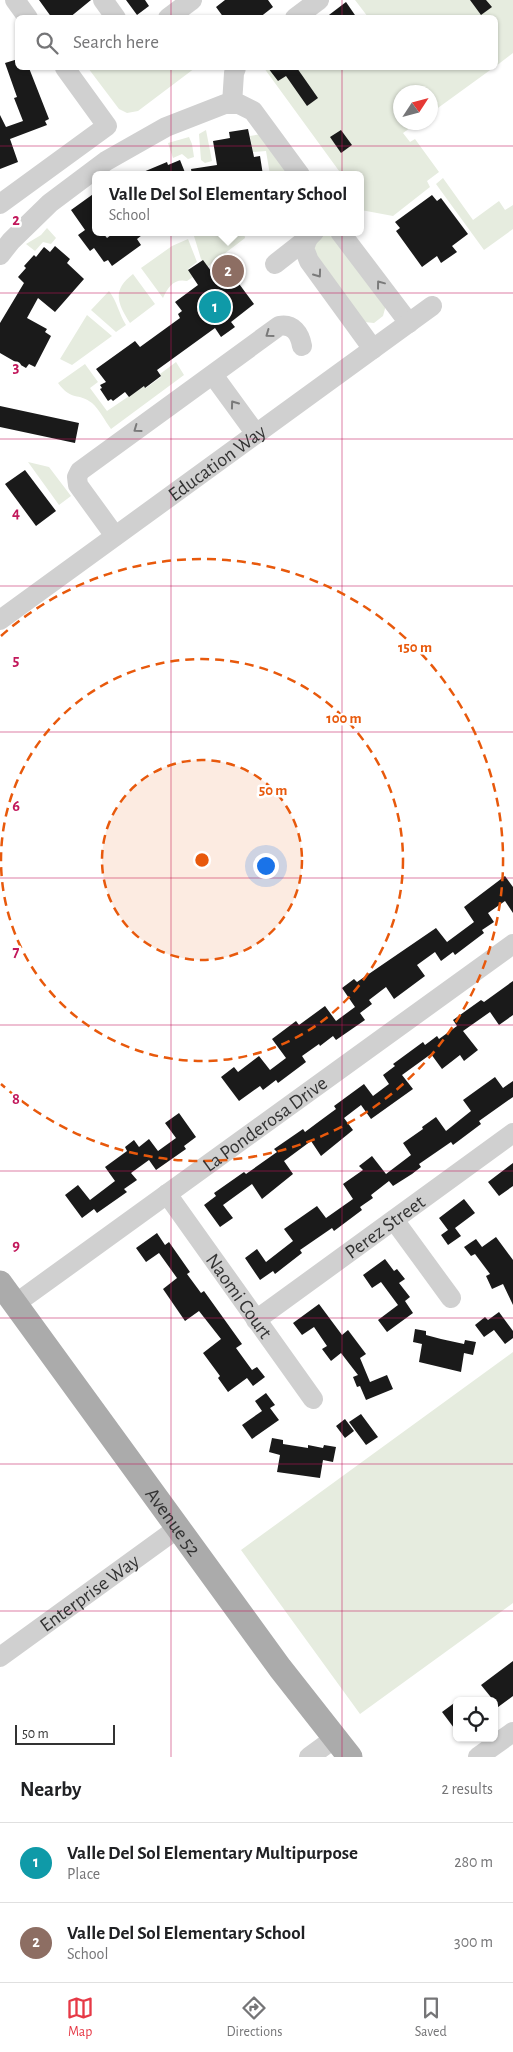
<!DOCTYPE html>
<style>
:root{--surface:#fff;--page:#f2f2f2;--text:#202124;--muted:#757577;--line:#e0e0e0;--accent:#e63946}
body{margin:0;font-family:"Alegreya Sans",sans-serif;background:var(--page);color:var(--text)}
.controls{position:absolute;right:15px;bottom:15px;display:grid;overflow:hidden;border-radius:8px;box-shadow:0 1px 4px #0004}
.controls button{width:45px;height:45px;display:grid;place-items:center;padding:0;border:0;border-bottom:1px solid var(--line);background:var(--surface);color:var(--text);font:25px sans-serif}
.compass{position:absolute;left:393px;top:85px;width:45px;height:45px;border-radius:50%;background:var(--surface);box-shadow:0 1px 4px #0004;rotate:54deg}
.scale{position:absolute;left:15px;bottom:12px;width:100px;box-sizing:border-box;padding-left:5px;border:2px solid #333;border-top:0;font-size:14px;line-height:18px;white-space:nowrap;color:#333;-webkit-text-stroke:4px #fff;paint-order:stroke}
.you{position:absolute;left:265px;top:865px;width:18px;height:18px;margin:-12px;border:4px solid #fff;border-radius:50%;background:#1a73e8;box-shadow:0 0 0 8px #1a73e833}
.badge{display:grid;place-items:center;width:32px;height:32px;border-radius:50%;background:var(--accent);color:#fff;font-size:16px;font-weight:700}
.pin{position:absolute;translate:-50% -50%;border:2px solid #fff;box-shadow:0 1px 5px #0006}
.popup{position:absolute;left:92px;top:171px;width:272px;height:65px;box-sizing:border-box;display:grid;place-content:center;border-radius:8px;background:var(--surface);filter:drop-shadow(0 1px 4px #0005);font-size:16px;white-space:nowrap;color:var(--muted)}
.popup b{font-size:19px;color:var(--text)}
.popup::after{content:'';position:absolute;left:50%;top:100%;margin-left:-10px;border:10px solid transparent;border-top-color:var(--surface)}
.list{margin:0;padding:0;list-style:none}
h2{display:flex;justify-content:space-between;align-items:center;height:65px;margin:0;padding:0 20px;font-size:21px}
h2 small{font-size:16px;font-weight:400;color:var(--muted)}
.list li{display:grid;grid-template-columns:32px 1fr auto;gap:15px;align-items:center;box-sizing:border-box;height:80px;padding:0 20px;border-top:1px solid var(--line)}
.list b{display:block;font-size:19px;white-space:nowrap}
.list p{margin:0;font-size:16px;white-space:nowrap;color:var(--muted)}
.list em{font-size:16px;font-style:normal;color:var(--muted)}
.icon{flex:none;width:28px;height:28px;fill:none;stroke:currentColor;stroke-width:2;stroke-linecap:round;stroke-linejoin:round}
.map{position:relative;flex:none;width:513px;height:1757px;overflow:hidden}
.search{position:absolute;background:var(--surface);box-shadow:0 1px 4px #0004;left:15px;right:15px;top:15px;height:55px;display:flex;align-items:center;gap:12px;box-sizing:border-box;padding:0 18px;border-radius:8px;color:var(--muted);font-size:19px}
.sheet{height:225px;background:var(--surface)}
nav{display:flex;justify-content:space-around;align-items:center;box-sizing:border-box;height:70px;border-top:1px solid var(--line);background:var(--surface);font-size:14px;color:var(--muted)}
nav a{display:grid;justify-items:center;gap:2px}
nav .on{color:var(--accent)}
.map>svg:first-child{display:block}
.green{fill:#e6ecdf}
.building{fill:#1a1a1a}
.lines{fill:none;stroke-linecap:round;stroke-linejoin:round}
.minor{stroke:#d0d0d0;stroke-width:20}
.major{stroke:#ababab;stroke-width:25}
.oneway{stroke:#7a7a7a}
.grid{fill:none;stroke:#c2185b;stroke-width:1;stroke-opacity:0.55}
.ring{fill:none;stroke:#e8590c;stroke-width:2.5;stroke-dasharray:9 6}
.labels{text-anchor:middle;stroke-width:5;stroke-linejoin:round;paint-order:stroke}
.street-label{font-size:20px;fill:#333;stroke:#fff}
.grid-label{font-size:16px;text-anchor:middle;font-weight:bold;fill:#c2185b;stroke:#fff;stroke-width:5;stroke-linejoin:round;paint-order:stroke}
.centre{fill:#e8590c;stroke:#fff;stroke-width:2.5}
.ring-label{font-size:15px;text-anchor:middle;font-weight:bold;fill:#e8590c;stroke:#fff;stroke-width:5;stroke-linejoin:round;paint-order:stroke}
</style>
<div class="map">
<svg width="513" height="1757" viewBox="0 0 513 1757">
<rect width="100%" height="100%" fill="#fff"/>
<path class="green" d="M355 0H513V53L496 66V18L368 17Z
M88 68H131L137 69 143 68H195L138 111 127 113 119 109Z
M264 68H493L431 113 430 92H400V122L417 123 403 133 410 142 415 139 439 172 427 181 430 187 393 216 361 210 360 175H342Z
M206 130 212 161 205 163 201 160 199 134Z
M261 134 290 175H270L266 151 253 152 250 136Z
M189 137 192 144 194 157 188 159 182 154 173 158 168 143Z
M443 178 473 220 499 201 505 210 513 205V229L484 250 436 184Z
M47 228 56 238 51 244 43 242 35 251 26 244 41 235Z
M204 232H244L245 238 207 267 201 259 194 236Z
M325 235 334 237 386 305 383 316 374 323 364 322 314 253C315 244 316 238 325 235Z
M188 239 197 262 188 269 193 277 187 281C174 278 168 287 163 298L141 268 172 246Z
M133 274 155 304 130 323C117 303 112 290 133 274Z
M109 291C117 301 119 314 126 325L116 332 91 310Z
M87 315 112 336 72 365 60 359Z
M176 362 184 375 111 429C105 421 99 409 92 403 78 392 72 402 58 383L85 364 98 382 90 388 107 411 144 386 146 388 161 377 160 374Z
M28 462 49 467 71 496 59 505Z
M513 1352V1603L360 1714 241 1550Z"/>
<path class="building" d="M39 0H91L69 18H52Z
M126 0H145L149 6 137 15Z
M225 0H268L273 7 259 18H224L216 7Z
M470 0H486L492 7 481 15Z
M346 2 357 18H325Z
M18 59V68H29L49 119 45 121 47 125 10 139 18 162 0 169V115L6 127 23 121 14 98 17 97 5 63Z
M268 68H297L318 98 307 106 286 76 278 81Z
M248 129 254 157 260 156 263 175H192L191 169 217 165 213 141 230 138 229 132Z
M341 130 352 145 341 153 330 137Z
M180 160 186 175H136L167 162 168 165Z
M96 192V232H102L107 238 115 232H146L137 239 141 245 112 266 108 260 104 262 94 248 90 251 78 235 85 230 71 210Z
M432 195 437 201 441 198 468 234 452 246 457 252 441 263 437 256 422 267 396 231 400 228 395 222Z
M55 246 70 259 67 263 84 279 55 312 38 298 27 318 47 329 45 332 51 336 35 367 29 364 26 368 0 353V323L24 283 18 277 26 268 24 266 34 255 36 257 44 247 50 252Z
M203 260 222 286 234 277 254 304 231 322 235 327 221 337 215 328 157 370 161 376 145 388 144 386 129 397 125 392 113 401 111 399 108 401 100 389 102 388 100 385 106 382 96 369 135 341 140 347 180 318 178 314 182 311 175 302 198 285 188 270Z
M0 406 79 423 75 443 0 427Z
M25 470 56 511 36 526 5 484Z
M505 876 513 887V913L505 901 488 913 494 922 482 930 484 933 455 955 453 952 441 961 435 952 417 965 425 976 394 999 386 987 369 1000 372 1004 360 1013 365 1020 336 1040 333 1036 320 1046 319 1044 302 1056 306 1062 278 1083 276 1080 263 1090 260 1086 239 1101 221 1077 234 1067 238 1072 259 1056 270 1070 286 1058 272 1039 296 1021 299 1025 325 1006 336 1021 355 1007 342 988 354 979 357 982 436 928 447 942 474 922 464 907Z
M513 981V1015L499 1025 490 1012 463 1031 478 1050 464 1061 460 1055 442 1069 431 1054 402 1075 413 1089 371 1119 361 1105 344 1118 353 1130 321 1156 311 1141 284 1161 293 1174 262 1199 252 1184 223 1205 233 1218 220 1227 204 1205 216 1196 214 1193 244 1172 246 1174 277 1152 274 1149 303 1129 305 1132 317 1123 336 1109 334 1106 364 1084 373 1096 389 1084 383 1075 395 1066 393 1064 423 1042 425 1045 437 1036 439 1039 457 1026 453 1020 481 1000 484 1002Z
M495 1077 503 1088 513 1081V1097L479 1121 481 1124 453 1145 451 1142 419 1164 421 1167 412 1174 393 1186 389 1181 371 1195 373 1198 360 1207 362 1210 334 1231 332 1228 300 1250 302 1253 275 1274 273 1271 260 1280 245 1258 257 1249 266 1262 293 1241 284 1229 317 1206 326 1218 353 1199 343 1184 363 1170 359 1166 372 1156 386 1174 411 1155 403 1143 423 1129 422 1127 436 1117 446 1131 471 1111 463 1100Z
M179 1113 196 1137 184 1146 186 1149 156 1170 149 1160 131 1173 137 1180 124 1189 127 1192 97 1213 94 1209 82 1218 65 1195 78 1185 90 1200 115 1181 105 1167 127 1151 125 1147 134 1140 139 1147 149 1139 158 1151 176 1138 165 1123Z
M513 1163V1186L499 1196 488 1182Z
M464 1199 475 1213 455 1228 461 1236 448 1245 441 1235 448 1230 439 1218Z
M157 1233 165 1245 169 1242 190 1272 187 1274 201 1293 204 1291 242 1344 236 1348 252 1370 257 1367 265 1377 253 1386 247 1378 228 1392 218 1378 220 1376 203 1353 221 1339 199 1311 185 1321 163 1289 177 1278 159 1253 146 1262 136 1248Z
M496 1237 513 1260V1305L503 1284 492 1289 486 1276 490 1274 475 1254 471 1256 464 1247 476 1239 482 1247Z
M385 1259 394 1271 397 1269 405 1279 399 1283 410 1297 405 1301 413 1313 387 1332 378 1320 398 1305 381 1282 372 1288 363 1275Z
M319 1304 342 1335 348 1330 366 1354 360 1358 370 1382 387 1375 393 1389 366 1400 360 1386 357 1387 353 1377 358 1375 341 1353 331 1361 322 1349 327 1346 314 1327 302 1335 293 1323Z
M499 1312 513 1331V1338L505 1344 494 1330 484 1337 475 1325 485 1317 488 1320Z
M415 1329 426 1331V1335L441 1339 464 1344 465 1340 476 1342 473 1355 464 1353 461 1372 419 1362 422 1344 413 1342Z
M266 1393 275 1405 270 1408 279 1420 252 1439 242 1425 262 1411 255 1401Z
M361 1414 378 1437 366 1445 349 1422Z
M345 1419 354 1431 345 1438 336 1426Z
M272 1438 283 1440V1444L308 1448V1445L323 1448 324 1445 336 1447 333 1462 323 1460 320 1478 277 1472 280 1455 269 1452Z
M513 1661V1696L494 1710V1701L481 1685Z
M457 1701V1732L442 1712Z"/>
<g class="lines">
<g class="minor">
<path d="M15 0 28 18"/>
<path d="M103 0 116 18"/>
<path d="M168 18 192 0"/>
<path d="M295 18 319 0"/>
<path d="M232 104 234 73 236 68"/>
<path d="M0 204 107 126 65 68"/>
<path d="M314 232 308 238 304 248 309 261 373 349"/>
<path d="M340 232 409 323"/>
<path d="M0 255 11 241 50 203 106 161 166 127 225 104H239L253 111 300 175"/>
<path d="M275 264 308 238"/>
<path d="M213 375 256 434"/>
<path d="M115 536 78 485 77 477 80 471 279 326C293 323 300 334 302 346"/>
<path id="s1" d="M0 620 432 306"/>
<path id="s2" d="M167 1194 313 1399"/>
<path d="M394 1220 451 1298"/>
<path id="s3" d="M15 1304 513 944"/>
<path id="s4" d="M256 1320 513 1133"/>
<path id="s5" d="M0 1657 178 1528"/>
<path d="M309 1757 335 1738"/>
<path d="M478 1757 513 1732"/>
</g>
<path class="major" id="s6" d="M0 1283 280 1668 350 1757"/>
</g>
<defs><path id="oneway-chevron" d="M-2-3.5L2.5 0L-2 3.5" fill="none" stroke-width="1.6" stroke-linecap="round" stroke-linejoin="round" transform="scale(1.25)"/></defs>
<g class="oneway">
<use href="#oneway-chevron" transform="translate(318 274) rotate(54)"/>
<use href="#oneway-chevron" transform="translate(380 284) rotate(-127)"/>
<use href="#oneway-chevron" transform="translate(269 334) rotate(144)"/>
<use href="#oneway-chevron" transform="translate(234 404) rotate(-126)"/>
<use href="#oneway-chevron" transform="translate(137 429) rotate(144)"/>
</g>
<path class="grid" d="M171 0V18M342 0V18M171 68V1757M342 68V1757M0 146H513M0 293H513M0 439H513M0 586H513M0 732H513M0 878H513M0 1025H513M0 1171H513M0 1318H513M0 1464H513M0 1611H513"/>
<circle cx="202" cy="860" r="100" fill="#e8590c" fill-opacity=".12"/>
<g class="ring">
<circle cx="202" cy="860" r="100"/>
<circle cx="202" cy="860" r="201"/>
<path d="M1 636A301 301 0 1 1 1 1084"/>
</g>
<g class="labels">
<g class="street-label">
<text dy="7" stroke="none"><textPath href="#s1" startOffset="268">Education Way</textPath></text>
<text dy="7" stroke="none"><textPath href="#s3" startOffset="308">La Ponderosa Drive</textPath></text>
<text dy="7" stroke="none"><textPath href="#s4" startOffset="159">Perez Street</textPath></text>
<text dy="7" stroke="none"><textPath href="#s2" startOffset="125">Naomi Court</textPath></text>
<text dy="7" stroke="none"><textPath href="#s6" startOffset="295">Avenue 52</textPath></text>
<text dy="7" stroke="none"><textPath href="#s5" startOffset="110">Enterprise Way</textPath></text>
</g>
</g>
<g class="grid-label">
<text x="16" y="225">2</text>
<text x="16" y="372">3</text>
<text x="16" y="518">4</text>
<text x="16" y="665">5</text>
<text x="16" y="811">6</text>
<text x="16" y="957">7</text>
<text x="16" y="1104">8</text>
<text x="16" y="1250">9</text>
</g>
<circle cx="202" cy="860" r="8" class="centre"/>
<g class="ring-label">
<text x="415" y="652">150 m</text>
<text x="344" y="723">100 m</text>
<text x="273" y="795">50 m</text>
</g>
</svg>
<div class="controls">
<button><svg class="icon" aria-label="locate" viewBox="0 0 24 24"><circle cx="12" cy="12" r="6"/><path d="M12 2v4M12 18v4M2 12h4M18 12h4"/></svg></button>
</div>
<svg class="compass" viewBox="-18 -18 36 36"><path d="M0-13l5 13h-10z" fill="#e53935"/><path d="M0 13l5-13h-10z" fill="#757577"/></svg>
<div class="scale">50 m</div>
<div class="you"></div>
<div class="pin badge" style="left:215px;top:307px;background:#0f9aa8">1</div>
<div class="pin badge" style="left:228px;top:271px;background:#8d6e63">2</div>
<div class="popup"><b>Valle Del Sol Elementary School</b>School</div>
<div class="search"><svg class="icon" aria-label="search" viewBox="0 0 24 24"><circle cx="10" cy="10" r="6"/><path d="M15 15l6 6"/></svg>Search here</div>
</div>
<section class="sheet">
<h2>Nearby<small>2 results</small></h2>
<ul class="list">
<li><span class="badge" style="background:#0f9aa8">1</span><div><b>Valle Del Sol Elementary Multipurpose</b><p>Place</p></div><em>280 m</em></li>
<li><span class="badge" style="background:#8d6e63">2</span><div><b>Valle Del Sol Elementary School</b><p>School</p></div><em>300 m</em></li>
</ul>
</section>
<nav>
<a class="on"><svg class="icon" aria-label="map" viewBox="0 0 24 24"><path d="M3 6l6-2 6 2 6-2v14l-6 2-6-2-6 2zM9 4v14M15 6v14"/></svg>Map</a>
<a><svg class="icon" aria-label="directions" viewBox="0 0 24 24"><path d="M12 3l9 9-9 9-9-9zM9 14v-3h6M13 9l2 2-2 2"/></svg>Directions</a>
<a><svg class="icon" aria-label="saved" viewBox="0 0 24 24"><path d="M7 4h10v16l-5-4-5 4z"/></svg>Saved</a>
</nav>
